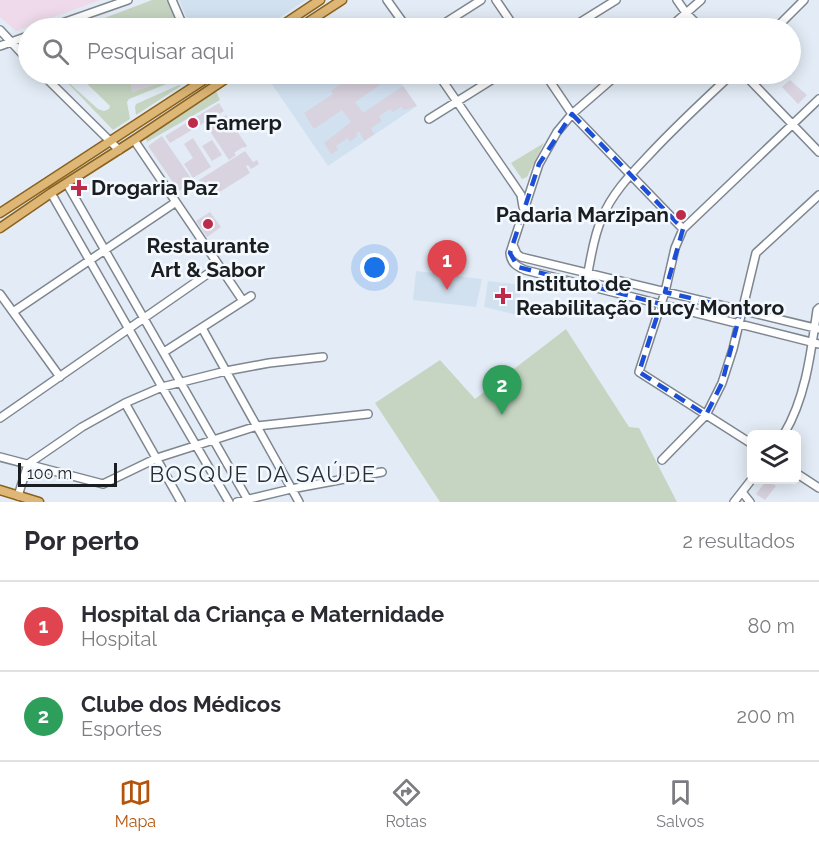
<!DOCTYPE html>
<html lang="pt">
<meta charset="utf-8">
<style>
:root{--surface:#fff;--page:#f2f2f3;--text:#2b2b33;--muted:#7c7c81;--line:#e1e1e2;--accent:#b45309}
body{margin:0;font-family:Raleway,sans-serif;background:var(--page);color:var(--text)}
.controls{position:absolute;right:18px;bottom:18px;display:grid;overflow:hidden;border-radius:9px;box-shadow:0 3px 15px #0003}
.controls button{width:54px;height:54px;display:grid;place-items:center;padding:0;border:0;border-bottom:2px solid var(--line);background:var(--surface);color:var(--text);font:30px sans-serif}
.scale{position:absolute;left:18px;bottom:15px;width:99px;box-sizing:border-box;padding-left:6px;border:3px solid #1b1e21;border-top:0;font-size:16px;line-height:21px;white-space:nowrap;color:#1b1e21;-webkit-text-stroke:4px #f3f9ff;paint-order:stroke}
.you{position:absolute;left:375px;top:268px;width:21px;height:21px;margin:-15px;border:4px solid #fff;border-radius:50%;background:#1a73e8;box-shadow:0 0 0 9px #1a73e833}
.badge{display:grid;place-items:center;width:39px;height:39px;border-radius:50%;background:var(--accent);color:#fff;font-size:20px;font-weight:700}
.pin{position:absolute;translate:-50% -50px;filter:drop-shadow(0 2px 3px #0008)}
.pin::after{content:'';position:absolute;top:32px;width:21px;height:18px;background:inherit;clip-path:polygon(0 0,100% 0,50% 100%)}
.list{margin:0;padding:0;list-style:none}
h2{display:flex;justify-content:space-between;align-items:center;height:78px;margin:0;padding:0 24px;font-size:26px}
h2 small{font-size:20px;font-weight:400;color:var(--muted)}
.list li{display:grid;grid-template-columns:39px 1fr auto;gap:18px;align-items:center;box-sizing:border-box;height:90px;padding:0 24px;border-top:2px solid var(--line)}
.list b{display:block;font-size:22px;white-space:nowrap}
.list p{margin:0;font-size:20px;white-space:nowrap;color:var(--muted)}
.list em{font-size:20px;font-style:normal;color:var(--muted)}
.icon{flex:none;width:33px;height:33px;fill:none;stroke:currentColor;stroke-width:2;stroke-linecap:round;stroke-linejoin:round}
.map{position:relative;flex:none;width:819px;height:502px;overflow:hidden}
.search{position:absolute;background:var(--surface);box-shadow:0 3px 15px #0003;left:18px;right:18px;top:18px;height:66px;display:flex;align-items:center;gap:15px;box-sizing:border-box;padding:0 21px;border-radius:33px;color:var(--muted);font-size:22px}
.sheet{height:258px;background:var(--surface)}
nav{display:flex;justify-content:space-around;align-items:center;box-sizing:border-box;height:84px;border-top:2px solid var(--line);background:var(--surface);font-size:16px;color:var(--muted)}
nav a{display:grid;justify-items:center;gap:3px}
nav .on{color:var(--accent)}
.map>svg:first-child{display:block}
.built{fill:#d2e1f0}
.education{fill:#eedaea}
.green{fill:#c6d5c2}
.building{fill:#d8d3de}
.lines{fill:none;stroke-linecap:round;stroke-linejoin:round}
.minor-casing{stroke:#7e868f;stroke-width:10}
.major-casing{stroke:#8b621c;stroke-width:11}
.minor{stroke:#fff;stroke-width:7}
.major{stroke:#deb776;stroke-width:8}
.marked{fill:none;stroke:#1d4ed8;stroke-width:4.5;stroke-dasharray:12 8;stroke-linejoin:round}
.poi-dot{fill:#bc2b49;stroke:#f3f9ff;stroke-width:2}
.labels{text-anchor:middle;stroke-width:5;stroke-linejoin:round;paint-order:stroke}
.poi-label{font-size:21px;font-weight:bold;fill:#1b1e21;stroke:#f3f9ff;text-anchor:start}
.neighbourhood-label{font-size:22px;letter-spacing:1.5px;fill:#282f36;stroke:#f3f9ff}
</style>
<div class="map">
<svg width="819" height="502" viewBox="0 0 819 502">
<rect width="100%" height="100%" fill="#e3ecf6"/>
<path class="built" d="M179 0H306L264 28H191Z
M265 74H395L417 106 328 166Z
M416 271 482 279 476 307 413 300Z
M488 281 522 285 517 315 484 307Z"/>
<path class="education" d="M0 0H100L16 31 0 17Z"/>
<path class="green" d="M152 0H169L177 20 175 24 177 28H115V27L117 26 115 20 94 28H78Z
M59 74 98 109 104 111 109 109 110 106 77 74H131L132 92 171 79 167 74H198L185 83 183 80 179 79 129 99 127 102 130 119 113 130Z
M179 85 181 86 136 115 135 107 136 104Z
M215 89 220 100 147 142 145 136Z
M544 143 527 177 522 179 511 163Z
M566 329 629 427 639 428 677 502H440L375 403 440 360 475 399Z"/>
<path class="building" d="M329 19 333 27 330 28H322L319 25Z
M115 20 117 26 115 27V28H94Z
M131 74H167L172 79 132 92Z
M361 74H380L384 82 355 102 363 113 403 86 417 106 404 110 401 107 393 112 390 109 379 116 382 121 371 128 374 134 364 141 359 131 356 134 357 136 350 142 348 138 336 146 338 150 331 154 324 143 351 122 342 110 314 129 304 113 333 94 331 91 337 86 343 83 344 84Z
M790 80 807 95 798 104 782 87Z
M219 103 224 111 170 143 165 136Z
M226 115 247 146 244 148 243 147 234 153 236 155 229 160 208 128Z
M162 136 193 181 179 191 148 146Z
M193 138 211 167 193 178 184 164 193 158 184 144Z
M212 140 222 155 212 161 202 146Z
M245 151 253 162 257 160 259 164 251 169 248 165 246 166 250 173 210 198 199 180Z
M210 212 221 227 207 237 196 221Z
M767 480 776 486 765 500 756 494Z"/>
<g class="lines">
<defs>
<path id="minor" d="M172 0 184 28
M387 0 407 28
M496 0 515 28
M677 0 686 13 701 28
M48 28 128 0
M437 28 481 0
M571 28 616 0
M669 28 701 0
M776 28 804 0
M0 30 28 60
M0 46 28 36
M42 74 119 150
M438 74 515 186 521 195 523 207
M545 74 572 114 683 229
M618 74 572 114 557 132 539 164 510 253C511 263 516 266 525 270L819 344
M744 74 819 152
M429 119 501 74
M134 140 243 301
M67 184 249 502
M51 193 162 387 229 502
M513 245 517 254 521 257 819 329
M585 285C591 263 592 239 602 218 612 193 631 174 649 155 675 127 704 100 732 74
M0 294 60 377
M13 312 176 202
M202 328 299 502
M164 352 251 296
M125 403 181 502
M0 418 219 266
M784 434C806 397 811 352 817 310L819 308
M752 444 639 372 665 292 675 248 683 229 819 99
M0 457 103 484 157 458 257 426 368 414
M662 460 706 415 722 383 733 349 756 253 819 195
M796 473 819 488
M742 492 750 502
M18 496 28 464 82 427 125 403 162 387 226 371 269 363 323 357
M237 502 291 489 382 472
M734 502 752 479"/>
<path id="major" d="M278 28 320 0
M299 28 342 0
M0 213 213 74
M0 228 51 193 134 140 233 74
M0 490 39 502"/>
</defs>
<use href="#minor" class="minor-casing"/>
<use href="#major" class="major-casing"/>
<use href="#minor" class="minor"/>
<use href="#major" class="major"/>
</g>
<path class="marked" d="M572 114 683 229 665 292 741 310 722 383 706 415 639 372 661 304 518 267 510 253 539 164Z"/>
<g class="poi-dot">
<circle cx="193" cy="123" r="6"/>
<path d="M76 179h6v6h6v6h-6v6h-6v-6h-6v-6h6z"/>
<circle cx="681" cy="215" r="6"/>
<circle cx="208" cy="224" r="6"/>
<path d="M500 287h6v6h6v6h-6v6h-6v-6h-6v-6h6z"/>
</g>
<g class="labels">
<g class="poi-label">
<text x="205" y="130">Famerp</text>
<text x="91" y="195">Drogaria Paz</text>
<text x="669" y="222" text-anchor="end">Padaria Marzipan</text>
<text x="208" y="253" text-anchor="middle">Restaurante<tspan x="208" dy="24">Art &amp; Sabor</tspan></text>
<text x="516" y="291">Instituto de<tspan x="516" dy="24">Reabilitação Lucy Montoro</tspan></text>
</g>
<g class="neighbourhood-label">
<text x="263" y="482">BOSQUE DA SAÚDE</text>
</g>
</g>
</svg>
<div class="controls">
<button><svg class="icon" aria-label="layers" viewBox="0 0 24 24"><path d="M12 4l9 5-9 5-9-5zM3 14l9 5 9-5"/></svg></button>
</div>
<div class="scale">100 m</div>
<div class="you"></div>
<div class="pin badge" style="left:447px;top:290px;background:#e0444e">1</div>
<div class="pin badge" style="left:502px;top:415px;background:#2e9e5b">2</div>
<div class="search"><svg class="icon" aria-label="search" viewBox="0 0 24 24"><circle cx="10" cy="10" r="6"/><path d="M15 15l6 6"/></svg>Pesquisar aqui</div>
</div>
<section class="sheet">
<h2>Por perto<small>2 resultados</small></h2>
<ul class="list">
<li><span class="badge" style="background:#e0444e">1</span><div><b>Hospital da Criança e Maternidade</b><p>Hospital</p></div><em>80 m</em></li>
<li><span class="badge" style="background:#2e9e5b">2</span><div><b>Clube dos Médicos</b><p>Esportes</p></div><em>200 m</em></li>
</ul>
</section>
<nav>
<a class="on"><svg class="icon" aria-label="map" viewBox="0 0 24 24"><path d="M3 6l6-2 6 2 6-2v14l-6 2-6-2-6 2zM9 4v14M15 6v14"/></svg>Mapa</a>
<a><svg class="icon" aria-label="directions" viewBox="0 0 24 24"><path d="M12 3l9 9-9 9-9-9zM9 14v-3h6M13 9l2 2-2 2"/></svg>Rotas</a>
<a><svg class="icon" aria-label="saved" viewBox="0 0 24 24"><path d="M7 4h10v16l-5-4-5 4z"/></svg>Salvos</a>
</nav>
